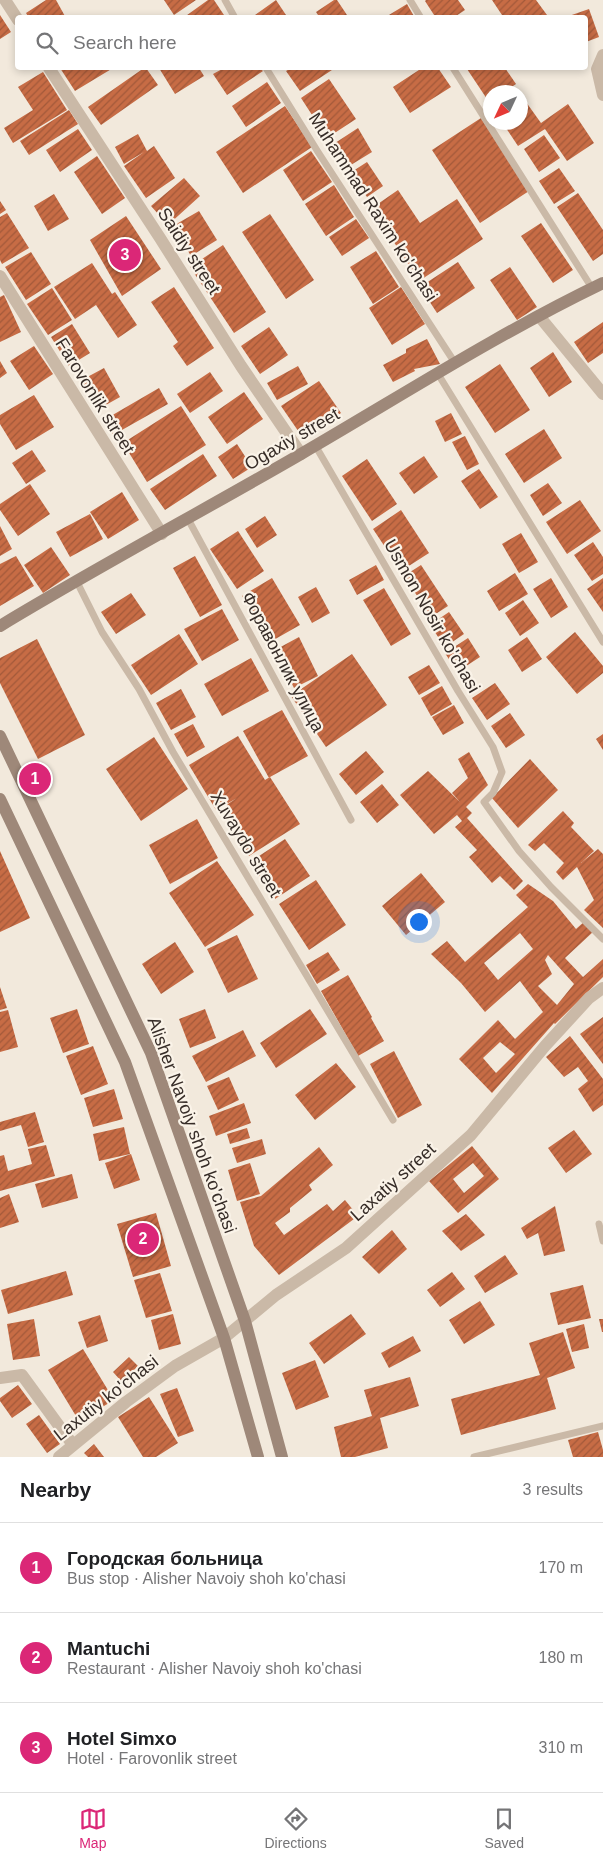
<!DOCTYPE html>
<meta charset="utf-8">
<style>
:root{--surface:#fff;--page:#f6f6f6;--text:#202124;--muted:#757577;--line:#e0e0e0;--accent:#db2777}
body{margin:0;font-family:Helvetica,sans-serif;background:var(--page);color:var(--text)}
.compass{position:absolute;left:483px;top:85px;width:45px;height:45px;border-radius:50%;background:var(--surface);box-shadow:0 2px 8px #0003;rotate:226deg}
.you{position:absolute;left:418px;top:921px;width:18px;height:18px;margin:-12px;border:4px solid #fff;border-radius:50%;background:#1a73e8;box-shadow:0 0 0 8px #1a73e833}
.badge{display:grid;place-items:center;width:32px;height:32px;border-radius:50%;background:var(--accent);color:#fff;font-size:16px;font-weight:700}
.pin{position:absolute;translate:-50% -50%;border:2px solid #fff;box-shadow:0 1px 5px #0006}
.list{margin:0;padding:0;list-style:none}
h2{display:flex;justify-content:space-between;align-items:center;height:65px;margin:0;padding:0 20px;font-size:21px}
h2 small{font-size:16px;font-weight:400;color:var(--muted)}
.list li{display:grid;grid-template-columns:32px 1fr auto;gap:15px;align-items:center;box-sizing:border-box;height:90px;padding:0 20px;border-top:1px solid var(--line)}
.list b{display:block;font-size:19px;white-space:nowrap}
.list p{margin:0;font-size:16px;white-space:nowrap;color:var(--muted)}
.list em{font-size:16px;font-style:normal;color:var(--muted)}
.icon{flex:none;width:28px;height:28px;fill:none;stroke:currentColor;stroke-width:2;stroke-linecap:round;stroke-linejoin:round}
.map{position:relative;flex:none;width:603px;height:1457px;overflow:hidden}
.search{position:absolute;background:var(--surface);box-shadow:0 2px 8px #0003;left:15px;right:15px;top:15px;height:55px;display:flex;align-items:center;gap:12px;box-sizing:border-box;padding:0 18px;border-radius:5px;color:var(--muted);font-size:19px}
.sheet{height:335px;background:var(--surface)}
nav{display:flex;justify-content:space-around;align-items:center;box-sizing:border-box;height:70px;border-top:1px solid var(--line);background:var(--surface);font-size:14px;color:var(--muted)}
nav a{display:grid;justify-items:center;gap:2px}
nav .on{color:var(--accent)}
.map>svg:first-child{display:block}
.building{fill:url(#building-hatch);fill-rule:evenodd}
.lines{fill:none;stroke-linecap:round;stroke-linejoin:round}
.lane{stroke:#cab9a7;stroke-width:7}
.street{stroke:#cab9a7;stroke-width:12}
.secondary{stroke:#9e8879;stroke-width:12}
.labels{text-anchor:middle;stroke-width:4.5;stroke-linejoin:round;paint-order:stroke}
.street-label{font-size:18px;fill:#372d28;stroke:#faf3e8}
</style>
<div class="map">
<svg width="603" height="1457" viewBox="0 0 603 1457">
<defs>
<pattern id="building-hatch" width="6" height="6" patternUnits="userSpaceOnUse" patternTransform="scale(1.25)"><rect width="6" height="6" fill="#c76c45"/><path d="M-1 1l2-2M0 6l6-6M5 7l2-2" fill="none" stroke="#a2593a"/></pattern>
</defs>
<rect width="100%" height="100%" fill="#f2e9dc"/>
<path class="building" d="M46 0H56L66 18H29L26 13Z
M164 0H196L174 15Z
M208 0H214L226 18H183Z
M276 0 288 18H251Z
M334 0H337L349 18H320L316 12Z
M426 0H458L465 10 453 18H436L425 1Z
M492 0H536L547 15 543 18H504Z
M407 4 415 18H384Z
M589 9 599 37 586 42V18L566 17Z
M0 15 11 32 0 39Z
M60 68H113L75 91Z
M144 68H146L158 85 101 125 88 107Z
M159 68H199L204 76 175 94Z
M224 68H260L263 71 227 95 213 74Z
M291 68H335L300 91 286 71Z
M422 68H438L451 87 410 113 393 87Z
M470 68H505L516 84 504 92H490V101L489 102 467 69Z
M43 72 67 110 13 143 4 128 33 110 18 87Z
M329 79 356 119 327 138 301 98Z
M267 82 281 103 246 127 232 106Z
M526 102 541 123 568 104 594 143 567 161 545 129 518 146 502 122H520V106Z
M285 106 312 147 243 193 216 152Z
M69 110 78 124 29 155 20 141Z
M481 118 529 191 480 223 432 150Z
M358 128 372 152 346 168 332 145Z
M78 129 92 150 60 172 46 150Z
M138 134 147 151 154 146 175 178 146 198 124 166 144 152 124 164 115 147Z
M544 135 560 158 539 172 524 149Z
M311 151 332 182 303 201 283 170Z
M97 156 125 198 102 214 74 172Z
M367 162 383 186 367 197 350 173Z
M559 168 575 191 554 204 539 181Z
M184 178 200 196 168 225 151 206Z
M334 185 354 217 326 236 305 204Z
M398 190 420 223 457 199 483 239 419 281 372 208Z
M578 193 603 230V254L593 261 557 207Z
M54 194 69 219 48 231 34 206Z
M0 201 6 210 0 214Z
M199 211 217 240 191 256 173 226Z
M7 213 29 248 2 264 0 260V217Z
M270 214 314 280 286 299 242 232Z
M126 216 161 269 122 296 90 240Z
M356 219 369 238 342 256 329 237Z
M541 223 573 270 553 283 521 236Z
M223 245 266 312 234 333 190 267Z
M376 251 399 287 373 304 350 267Z
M31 252 51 284 26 300 5 267Z
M458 262 475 288 437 313 420 287Z
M92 263 112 294 115 292 137 325 118 338 96 305 75 319 54 287Z
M510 267 537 307 517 320 490 280Z
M174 287 214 348 187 366 173 346 178 342 151 302Z
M401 287 425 324 392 345 369 308Z
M52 288 72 320 48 335 27 304Z
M4 295 21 332 0 342V297Z
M603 322V353L588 363 574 342Z
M72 324 90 353 69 366 51 337Z
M269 327 288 355 260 374 241 346Z
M427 339 440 364 414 369 415 371 393 382 383 365 406 353V349Z
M34 346 53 374 29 390 10 361Z
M553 352 572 382 549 397 530 368Z
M0 361 7 373 0 378Z
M500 364 530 410 495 433 465 387Z
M298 366 308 384 277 400 267 383Z
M104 368 120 397 97 410 80 381Z
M210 372 223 391 190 413 177 394Z
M319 381 341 413 303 438 281 406Z
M159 388 168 404 113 435 104 420Z
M244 392 263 419 227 444 208 417Z
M34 395 54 427 16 450 0 424V415Z
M181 406 206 445 147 482 123 443Z
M451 413 462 434 445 442 435 421Z
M544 429 562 458 524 483 505 454Z
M465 436 479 464 467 470 452 442Z
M237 444 252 467 233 479 218 457Z
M32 450 46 471 26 484 12 463Z
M203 454 217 476 165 510 150 489Z
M424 456 438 477 414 494 399 473Z
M367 459 397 504 372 521 342 476Z
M479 469 498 497 480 509 461 481Z
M548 483 562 503 543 516 530 495Z
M30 484 50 514 18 536 0 510V504Z
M122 492 139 520 108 539 90 512Z
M580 500 601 531 567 554 546 522Z
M401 510 429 553 401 571 373 529Z
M90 514 103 539 70 557 56 532Z
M265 516 277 535 257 548 245 529Z
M0 526 12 549 0 556Z
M238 531 264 571 237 589 210 549Z
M521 533 538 562 519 573 502 544Z
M593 542 603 557V574L592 581 574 555Z
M51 547 70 575 43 593 24 565Z
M16 556 34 586 0 606V564Z
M195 556 222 605 200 617 173 568Z
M376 565 384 580 357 595 349 580Z
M421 565 448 606 431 617 404 576Z
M515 573 528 594 499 611 487 591Z
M272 578 300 625 270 642 242 596Z
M551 578 568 607 551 618 533 589Z
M603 578V612L587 589Z
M316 587 330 613 312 623 298 597Z
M384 588 411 634 391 646 363 600Z
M131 593 146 615 116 634 101 612Z
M523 600 539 623 520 636 505 613Z
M222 609 239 640 202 661 184 629Z
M449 612 464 634 445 647 430 625Z
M575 632 603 666V673L577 694 546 657Z
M179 634 198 664 151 695 131 665Z
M299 637 318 676 294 688 275 650Z
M527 637 542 659 522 672 508 650Z
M468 638 480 657 457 672 445 653Z
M37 639 85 735 38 759 0 683V658Z
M352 654 387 705 326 747 291 696Z
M251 658 269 691 222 716 204 684Z
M429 665 440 683 419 695 408 677Z
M495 683 510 704 487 720 472 698Z
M442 686 452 704 431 716 421 698Z
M181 689 196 717 171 730 156 703Z
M454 705 464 723 443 735 432 717Z
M282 710 308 756 270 777 300 824 249 856 220 809 237 798 216 810 189 765 238 736 265 780 270 777 269 778 243 731Z
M510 713 525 735 506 748 491 726Z
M193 724 205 747 187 757 174 734Z
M603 734V750L596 739Z
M154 737 188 789 141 821 106 769Z
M366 751 384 772 356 795 339 774Z
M469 752 488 785 466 807 472 813 467 818 523 881 514 890 500 876 492 883 469 857 477 850 455 827 462 821 457 815 434 834 400 795 428 771 460 802 452 793 468 778 458 759Z
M530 759 558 790 518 828 492 798Z
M382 784 399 805 377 823 360 802Z
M563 811 574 823 571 827 594 851 581 863 598 849 603 854V928L584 910 594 900 577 867 563 880 556 872 564 863 544 843 535 851 528 845Z
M197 819 218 858 170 884 149 845Z
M285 839 310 876 275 899 250 862Z
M0 851 30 918 0 932Z
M217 861 254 915 205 947 169 893Z
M421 873 445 902 406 935 382 906Z
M316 880 346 925 309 950 279 904Z
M528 884 553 901 576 929 585 921 594 931 565 958 583 977 603 959V977L555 1024 554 1023 492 1093 459 1059 498 1020 515 1039 543 1012 520 981 485 1012 461 983 431 954 447 941 465 962 528 907 516 895ZM520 933 533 949 498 980 484 963ZM548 955 574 984 557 1005 538 986 552 974 545 960ZM500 1042 515 1054 496 1073 483 1058Z
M237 935 258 979 228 993 207 949Z
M175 942 194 972 161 994 142 964Z
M328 952 340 970 317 984 306 965Z
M348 975 372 1017 371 1018 384 1041 358 1056 321 991Z
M0 987 7 1008 0 1010Z
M77 1009 89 1044 63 1053 50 1018Z
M205 1009 216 1038 190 1048 179 1019Z
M310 1009 327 1034 276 1068 260 1043Z
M8 1010 18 1047 0 1052V1012Z
M603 1017V1064L580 1034Z
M243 1030 256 1056 206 1082 192 1056Z
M570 1036 603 1079V1105L593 1112 578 1089 588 1081 578 1067 564 1077 546 1057Z
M93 1046 108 1084 81 1095 66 1056Z
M394 1051 422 1105 398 1118 370 1064Z
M336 1063 356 1087 315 1120 295 1095Z
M229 1077 239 1100 218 1110 207 1086Z
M114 1089 123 1119 93 1127 84 1098Z
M244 1103 251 1123 216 1136 209 1116Z
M35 1112 44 1142 28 1147 21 1125 0 1131V1122Z
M124 1127 130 1154 99 1161 93 1134Z
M247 1128 250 1138 230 1144 227 1134Z
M574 1130 592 1154 566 1173 548 1148Z
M262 1139 266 1154 237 1163 232 1148Z
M46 1145 55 1176 0 1191V1156L4 1155 8 1171 32 1164 28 1149Z
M472 1146 499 1179 458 1213 429 1181ZM473 1163 484 1176 464 1193 453 1179Z
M319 1147 333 1165 309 1185 312 1190 290 1208V1212L275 1223 284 1235 327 1204 333 1211 345 1200 358 1216 279 1275 254 1246 240 1202 261 1196Z
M131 1154 140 1180 114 1189 105 1163Z
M250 1163 260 1194 237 1201 228 1170Z
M72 1174 78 1198 42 1208 35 1184Z
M9 1194 19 1222 0 1228V1198Z
M555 1206 565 1251 544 1256 538 1233 527 1239 521 1228Z
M156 1213 171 1266 133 1277 117 1224Z
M466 1214 485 1235 461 1251 442 1231Z
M392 1230 407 1249 379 1274 362 1257Z
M505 1255 518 1274 485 1293 474 1276Z
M66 1271 73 1295 8 1314 1 1290Z
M452 1272 465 1289 440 1307 427 1290Z
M160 1273 172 1311 146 1318 134 1280Z
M583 1285 591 1318 558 1325 550 1293Z
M480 1301 495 1325 464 1344 449 1320Z
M173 1314 181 1344 159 1350 151 1320Z
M351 1314 366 1334 324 1364 309 1343Z
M100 1315 108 1341 87 1348 78 1322Z
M34 1319 40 1356 13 1360 7 1324Z
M599 1319H603V1332H602Z
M584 1324 589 1348 572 1352 566 1329Z
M563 1332 575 1368 547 1378 556 1409 461 1435 451 1399 540 1375 529 1343Z
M413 1336 421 1351 389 1368 381 1353Z
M83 1349 114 1400 79 1421 48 1370Z
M129 1357 138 1366 122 1382 113 1372Z
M315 1360 329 1397 296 1410 282 1373Z
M410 1377 419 1406 380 1418 388 1448 355 1457H341L334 1427 372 1416 364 1390Z
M18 1385 32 1404 12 1418 0 1401V1398Z
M177 1388 194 1431 178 1437 160 1394Z
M149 1397 178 1443 156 1457H143L118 1417Z
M39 1415 60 1444 47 1453 26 1424Z
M598 1432 603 1450V1457H573L568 1440Z
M94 1444 104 1457H88L84 1453Z"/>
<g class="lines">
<path class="lane" d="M225 0 235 18
M410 0 421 18
M266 68 318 152 455 363
M453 68 592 288
M438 374 603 642
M315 445 458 691 493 747 502 772 493 793 484 802 519 851 551 887 603 939
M188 519 351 820
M76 580 102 632 139 689 173 752 393 1120
M599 1224 603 1241
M474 1457 603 1426"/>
<path class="street" d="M5 0 18 20
M603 55 597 69 603 95
M49 68 160 238 241 366 301 454
M0 276 162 534
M539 316 603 394
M0 1378 22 1375 73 1445
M59 1457 126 1402 175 1366 224 1338 276 1295 346 1248 471 1135 545 1046 589 998 603 988"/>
<path class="secondary" d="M0 626C99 566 201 512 301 454 401 396 499 333 603 283
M0 736 151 1053 245 1321 282 1457
M0 799 125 1062 224 1338 258 1457"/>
</g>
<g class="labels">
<g class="street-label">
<text transform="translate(373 207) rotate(57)" y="6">Muhammad Raxim ko'chasi</text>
<text transform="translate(189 251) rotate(57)" y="6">Saidiy street</text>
<text transform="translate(95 396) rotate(58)" y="6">Farovonlik street</text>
<text transform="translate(292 439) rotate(-30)" y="6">Ogaxiy street</text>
<text transform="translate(432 616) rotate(60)" y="6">Usmon Nosir ko'chasi</text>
<text transform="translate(283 662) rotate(62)" y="6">Форавонлик улица</text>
<text transform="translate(246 844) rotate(59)" y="6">Xuvaydo street</text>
<text transform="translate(192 1125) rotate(70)" y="6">Alisher Navoiy shoh ko'chasi</text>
<text transform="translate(393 1182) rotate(-42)" y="6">Laxatiy street</text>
<text transform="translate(106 1398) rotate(-38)" y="6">Laxutiy ko'chasi</text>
</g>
</g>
</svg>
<svg class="compass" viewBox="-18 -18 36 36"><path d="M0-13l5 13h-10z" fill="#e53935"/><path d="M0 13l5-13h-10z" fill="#757577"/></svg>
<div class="you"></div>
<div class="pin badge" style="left:35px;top:779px">1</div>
<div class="pin badge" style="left:143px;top:1239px">2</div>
<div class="pin badge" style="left:125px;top:255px">3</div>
<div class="search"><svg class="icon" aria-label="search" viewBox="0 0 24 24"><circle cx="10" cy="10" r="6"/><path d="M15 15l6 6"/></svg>Search here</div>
</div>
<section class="sheet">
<h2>Nearby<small>3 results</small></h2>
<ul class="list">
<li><span class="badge">1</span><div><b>Городская больница</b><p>Bus stop · Alisher Navoiy shoh ko'chasi</p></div><em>170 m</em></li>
<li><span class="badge">2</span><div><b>Mantuchi</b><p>Restaurant · Alisher Navoiy shoh ko'chasi</p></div><em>180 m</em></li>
<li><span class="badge">3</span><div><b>Hotel Simxo</b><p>Hotel · Farovonlik street</p></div><em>310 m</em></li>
</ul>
</section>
<nav>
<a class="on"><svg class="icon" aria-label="map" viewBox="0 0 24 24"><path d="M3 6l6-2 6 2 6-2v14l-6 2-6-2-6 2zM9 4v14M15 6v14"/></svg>Map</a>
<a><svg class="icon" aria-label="directions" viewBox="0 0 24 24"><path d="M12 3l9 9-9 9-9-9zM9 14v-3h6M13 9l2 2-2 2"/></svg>Directions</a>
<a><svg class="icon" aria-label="saved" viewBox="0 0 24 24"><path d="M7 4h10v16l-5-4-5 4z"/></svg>Saved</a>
</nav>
